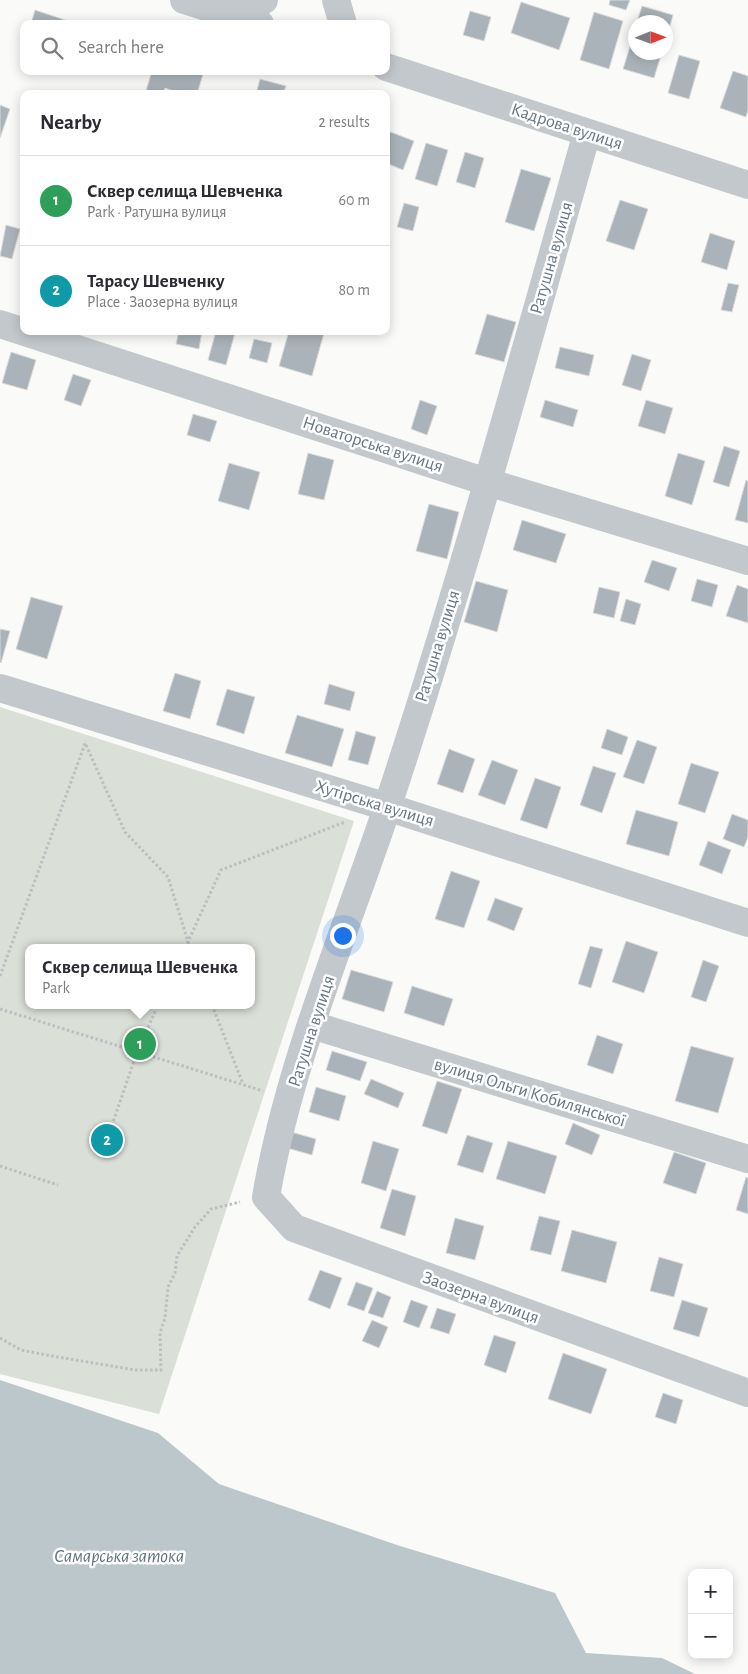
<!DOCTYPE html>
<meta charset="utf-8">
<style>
:root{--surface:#fff;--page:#f2f2f3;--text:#2b2b33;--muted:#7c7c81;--line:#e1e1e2;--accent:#e4572e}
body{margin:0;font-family:"Alegreya Sans",sans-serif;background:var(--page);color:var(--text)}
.controls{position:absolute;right:15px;bottom:15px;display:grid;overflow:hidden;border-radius:10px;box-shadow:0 2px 12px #0003}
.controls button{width:45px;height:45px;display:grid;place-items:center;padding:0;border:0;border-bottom:1px solid var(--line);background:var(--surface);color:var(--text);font:25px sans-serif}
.compass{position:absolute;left:628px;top:15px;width:45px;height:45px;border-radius:50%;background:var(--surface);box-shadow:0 2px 12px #0003;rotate:89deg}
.you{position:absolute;left:342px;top:935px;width:18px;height:18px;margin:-12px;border:4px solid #fff;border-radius:50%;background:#1a73e8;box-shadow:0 0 0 8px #1a73e833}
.badge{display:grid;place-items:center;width:32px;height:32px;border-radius:50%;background:var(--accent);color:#fff;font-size:16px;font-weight:700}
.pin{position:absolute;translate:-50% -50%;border:2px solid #fff;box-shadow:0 1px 5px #0006}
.popup{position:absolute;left:25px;top:944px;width:230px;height:65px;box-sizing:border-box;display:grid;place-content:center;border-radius:10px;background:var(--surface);filter:drop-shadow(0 1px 4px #0005);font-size:16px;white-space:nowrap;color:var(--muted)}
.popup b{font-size:19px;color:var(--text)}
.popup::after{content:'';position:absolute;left:50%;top:100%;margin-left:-10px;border:10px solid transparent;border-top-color:var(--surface)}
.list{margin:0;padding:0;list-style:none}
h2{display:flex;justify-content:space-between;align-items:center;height:65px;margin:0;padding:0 20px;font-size:21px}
h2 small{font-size:16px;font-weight:400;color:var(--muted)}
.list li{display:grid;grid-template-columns:32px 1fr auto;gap:15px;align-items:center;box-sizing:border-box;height:90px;padding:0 20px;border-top:1px solid var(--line)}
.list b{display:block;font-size:19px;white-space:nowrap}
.list p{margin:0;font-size:16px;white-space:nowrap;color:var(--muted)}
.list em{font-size:16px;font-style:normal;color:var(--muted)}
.icon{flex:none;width:28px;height:28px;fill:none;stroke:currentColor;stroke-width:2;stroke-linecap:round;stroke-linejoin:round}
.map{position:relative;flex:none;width:748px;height:1674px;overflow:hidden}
.search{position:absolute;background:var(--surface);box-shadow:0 2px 12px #0003;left:20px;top:20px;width:370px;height:55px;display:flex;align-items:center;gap:12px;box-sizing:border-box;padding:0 18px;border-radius:10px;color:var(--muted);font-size:19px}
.panel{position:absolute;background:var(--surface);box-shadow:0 2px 12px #0003;left:20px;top:90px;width:370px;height:245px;border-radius:10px}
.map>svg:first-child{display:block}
.green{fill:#dadfd7;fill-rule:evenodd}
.water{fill:#bbc7cb}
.building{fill:#aab3b9;stroke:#dcdcda}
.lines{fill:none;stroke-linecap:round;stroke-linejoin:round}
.path{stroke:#bbbfc2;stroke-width:3;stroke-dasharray:2.5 2.5;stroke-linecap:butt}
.minor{stroke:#c3c8cc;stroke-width:28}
.labels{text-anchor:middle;stroke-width:5;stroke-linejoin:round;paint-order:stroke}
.street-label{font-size:18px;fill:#657683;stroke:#fff}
.water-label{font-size:19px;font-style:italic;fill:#60757c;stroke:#fff}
</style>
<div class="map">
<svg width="748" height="1674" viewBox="0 0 748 1674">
<rect width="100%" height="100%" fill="#fafaf8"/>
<path class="green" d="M0 707 354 821 159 1414 0 1374ZM29 948H251V1005H29Z"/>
<path class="water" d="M0 1380 158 1433 219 1484 400 1546 555 1593 586 1653 662 1658 695 1674H0Z"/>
<path class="building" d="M610 0H630L626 10 609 5Z
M521 2 570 18 559 50 511 33Z
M642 6 673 15 666 40V22H637Z
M35 10 68 21 67 24H31Z
M470 11 491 17 484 41 463 35Z
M594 12 623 21 609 69 580 60Z
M636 27V52H662L654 78 623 69Z
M679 55 700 61 689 99 668 93Z
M152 71H204L197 94H182L165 88 163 94H145Z
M733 71 748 76V110L746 117 720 108Z
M260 79 286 86 283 94H256Z
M0 105 10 109 0 138Z
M388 131 414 141 403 170 386 163Z
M426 143 448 150 437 186 415 179Z
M465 152 484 158 475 188 456 182Z
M521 169 551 178 534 231 505 222Z
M620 200 648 209 634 250 606 241Z
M404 203 419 207 413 231 397 227Z
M6 225 20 229 12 259 0 256Z
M710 233 735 241 727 270 701 262Z
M728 283 739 285 732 312 721 310Z
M487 314 516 322 504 362 475 354Z
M179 331H202L199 349 176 344Z
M216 331 235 333 226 365 208 360Z
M289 331 324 333 312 376 279 366Z
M254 339 272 343 267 363 249 358Z
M560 347 594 355 589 376 555 368Z
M11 352 36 360 27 390 2 383Z
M632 354 651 360 641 391 622 385Z
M73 374 91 380 81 406 64 400Z
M420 400 437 406 427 435 411 429Z
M545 400 578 410 573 427 540 417Z
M646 400 673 408 665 434 638 426Z
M193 414 217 421 210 442 187 435Z
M724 446 740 451 729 487 713 482Z
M308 453 334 460 324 500 298 494Z
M678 453 705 461 692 505 665 496Z
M229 463 260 472 249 510 218 501Z
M746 480 748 481V523L735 520Z
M429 504 459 512 447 559 416 551Z
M522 520 566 534 556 563 513 550Z
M652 560 677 568 669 591 644 582Z
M697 579 718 585 712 607 691 601Z
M476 581 508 590 497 632 464 622Z
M737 585 748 589V623L726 616Z
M599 587 620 592 614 618 593 613Z
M31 597 63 606 47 659 16 649Z
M626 599 641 604 635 625 620 621Z
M0 629 10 631 1 663 0 662Z
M175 673 201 681 190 719 163 711Z
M329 684 355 692 350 711 324 704Z
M227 689 255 697 244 734 216 725Z
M297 715 344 729 332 767 285 753Z
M607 729 628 737 622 755 601 748Z
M356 731 376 737 368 765 348 760Z
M637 740 657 747 644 784 623 777Z
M449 749 475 759 463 793 437 784Z
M492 760 518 770 505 805 478 795Z
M691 763 719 772 705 813 678 804Z
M593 766 616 773 602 813 580 805Z
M535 778 561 787 547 829 520 820Z
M636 810 678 822 669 856 626 844Z
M732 814 748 820V837L744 847 723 839Z
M708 841 731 850 722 874 699 865Z
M451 871 480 881 464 928 435 919Z
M495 898 523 908 514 931 487 920Z
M626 941 658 952 644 993 612 982Z
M590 946 603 949 591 988 578 984Z
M703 960 719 966 706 1002 691 997Z
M351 970 393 982 384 1012 342 999Z
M412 986 453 999 444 1026 404 1013Z
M597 1035 623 1044 613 1074 587 1065Z
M691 1046 734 1058 718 1113 675 1101Z
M332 1051 367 1062 360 1081 326 1070Z
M371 1079 404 1093 398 1108 364 1094Z
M437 1081 462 1089 447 1134 422 1126Z
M316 1087 346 1096 339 1121 309 1112Z
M573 1123 600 1135 592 1155 565 1144Z
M284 1130 316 1139 312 1155 280 1146Z
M467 1135 493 1143 483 1173 457 1165Z
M373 1141 399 1149 386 1191 361 1183Z
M508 1141 557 1156 545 1194 496 1179Z
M674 1152 706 1163 696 1194 663 1183Z
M746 1177 748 1178V1214L736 1210Z
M392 1189 416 1196 405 1236 380 1228Z
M539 1216 560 1221 551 1255 530 1250Z
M455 1218 484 1226 475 1260 446 1253Z
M572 1230 617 1242 606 1283 561 1271Z
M659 1257 683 1264 674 1297 650 1291Z
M320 1270 342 1278 330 1309 308 1300Z
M356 1282 373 1288 364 1311 347 1305Z
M377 1291 391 1297 383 1318 368 1313Z
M411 1300 428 1306 419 1328 403 1322Z
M682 1300 708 1308 699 1337 673 1329Z
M437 1308 456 1314 449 1334 430 1328Z
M372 1320 388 1327 379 1348 362 1341Z
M494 1335 516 1342 506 1373 484 1365Z
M563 1353 607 1369 591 1414 548 1399Z
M663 1393 683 1400 676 1424 655 1417Z"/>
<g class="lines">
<path class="path" d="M86 745 125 832 168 877 190 948
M185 948 221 870 345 822
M0 976 86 741
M212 1005 243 1084
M0 1009 263 1091
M107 1140 137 1052 158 1005
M0 1166 58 1185
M0 1338 21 1350 46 1355 135 1370H161L160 1333 165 1318 168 1287 175 1273 177 1256 195 1227 211 1209 240 1202"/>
<path class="minor" d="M184 0 260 24
M336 0 343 24
M233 14 264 0
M386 67 748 185
M587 133C523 358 461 585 387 808 344 936 289 1063 266 1197L294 1228 748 1393
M0 324 487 482 748 561
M0 688 387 807 748 923
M312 1025 748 1159"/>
</g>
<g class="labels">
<g class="street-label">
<text transform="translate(567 126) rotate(18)" y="6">Кадрова вулиця</text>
<text transform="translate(551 258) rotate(-74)" y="6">Ратушна вулиця</text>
<text transform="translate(373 444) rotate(18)" y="6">Новаторська вулиця</text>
<text transform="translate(437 646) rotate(-73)" y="6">Ратушна вулиця</text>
<text transform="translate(375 803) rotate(17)" y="6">Хутірська вулиця</text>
<text transform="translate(311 1031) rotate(-72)" y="6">Ратушна вулиця</text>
<text transform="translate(530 1092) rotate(17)" y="6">вулиця Ольги Кобилянської</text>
<text transform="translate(481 1297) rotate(20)" y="6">Заозерна вулиця</text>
</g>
<g class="water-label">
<text x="119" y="1562">Самарська затока</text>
</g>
</g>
</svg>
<div class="controls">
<button>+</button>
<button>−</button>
</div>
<svg class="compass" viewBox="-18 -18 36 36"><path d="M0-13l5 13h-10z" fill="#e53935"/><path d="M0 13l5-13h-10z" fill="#7c7c81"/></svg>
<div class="you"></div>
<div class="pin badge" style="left:140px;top:1044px;background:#2e9e5b">1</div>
<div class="popup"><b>Сквер селища Шевченка</b>Park</div>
<div class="pin badge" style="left:107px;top:1140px;background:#0f9aa8">2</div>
<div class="search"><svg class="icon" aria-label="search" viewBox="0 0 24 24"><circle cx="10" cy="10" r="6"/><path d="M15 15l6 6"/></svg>Search here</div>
<section class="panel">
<h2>Nearby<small>2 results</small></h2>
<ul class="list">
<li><span class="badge" style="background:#2e9e5b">1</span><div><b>Сквер селища Шевченка</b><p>Park · Ратушна вулиця</p></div><em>60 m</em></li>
<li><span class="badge" style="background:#0f9aa8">2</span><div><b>Тарасу Шевченку</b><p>Place · Заозерна вулиця</p></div><em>80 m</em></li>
</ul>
</section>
</div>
